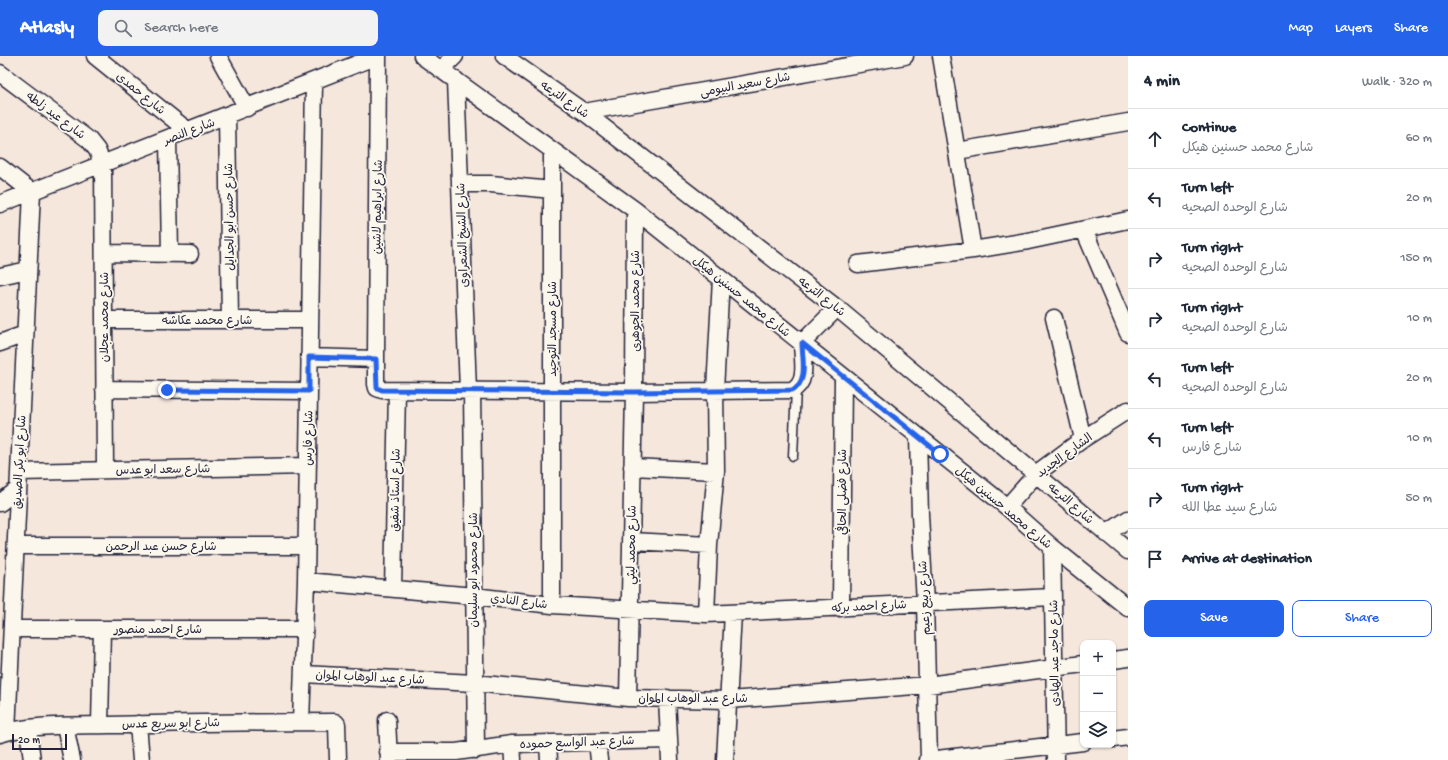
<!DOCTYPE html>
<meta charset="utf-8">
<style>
:root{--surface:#fff;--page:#f2f2f3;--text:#1f2937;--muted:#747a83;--line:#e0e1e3;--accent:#2563eb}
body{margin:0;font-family:"Gochi Hand","Playpen Sans Arabic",sans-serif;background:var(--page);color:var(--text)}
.controls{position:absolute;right:12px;bottom:12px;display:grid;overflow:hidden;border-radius:8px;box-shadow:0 1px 3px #0004}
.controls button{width:36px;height:36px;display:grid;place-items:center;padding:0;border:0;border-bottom:1px solid var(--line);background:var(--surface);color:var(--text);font:20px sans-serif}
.scale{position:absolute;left:12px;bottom:10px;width:55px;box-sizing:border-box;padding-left:4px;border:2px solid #22223b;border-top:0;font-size:11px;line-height:14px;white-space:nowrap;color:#22223b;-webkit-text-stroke:3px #fbf7ec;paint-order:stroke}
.stop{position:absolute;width:12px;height:12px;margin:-9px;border:3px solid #2563eb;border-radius:50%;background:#fff}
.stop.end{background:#2563eb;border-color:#fff;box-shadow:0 1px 4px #0008}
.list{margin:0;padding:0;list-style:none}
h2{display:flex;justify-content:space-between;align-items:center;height:52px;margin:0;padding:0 16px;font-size:17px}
h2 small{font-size:13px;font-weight:400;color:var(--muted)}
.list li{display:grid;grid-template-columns:26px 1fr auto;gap:12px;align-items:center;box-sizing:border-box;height:60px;padding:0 16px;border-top:1px solid var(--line)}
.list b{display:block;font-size:15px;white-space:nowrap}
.list p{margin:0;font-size:13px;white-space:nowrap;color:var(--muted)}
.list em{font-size:13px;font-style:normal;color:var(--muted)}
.actions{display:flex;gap:8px;padding:12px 16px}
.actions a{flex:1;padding:9px 0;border:1px solid var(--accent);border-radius:8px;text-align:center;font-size:14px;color:var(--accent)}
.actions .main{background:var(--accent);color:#fff}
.icon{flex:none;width:22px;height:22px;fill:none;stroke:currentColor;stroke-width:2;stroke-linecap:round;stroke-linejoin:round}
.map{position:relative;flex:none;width:1128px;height:704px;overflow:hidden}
header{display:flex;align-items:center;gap:24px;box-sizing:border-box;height:56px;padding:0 20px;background:var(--accent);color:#fff}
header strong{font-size:19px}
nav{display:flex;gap:22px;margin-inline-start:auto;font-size:14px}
.search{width:280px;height:36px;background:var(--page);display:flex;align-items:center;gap:10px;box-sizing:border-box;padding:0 14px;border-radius:8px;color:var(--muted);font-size:15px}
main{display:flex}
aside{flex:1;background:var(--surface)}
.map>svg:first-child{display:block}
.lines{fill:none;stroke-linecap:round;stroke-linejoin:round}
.service-casing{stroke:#22223b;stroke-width:11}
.minor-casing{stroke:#22223b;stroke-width:19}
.service{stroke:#fbf7ec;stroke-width:8}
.minor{stroke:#fbf7ec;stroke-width:16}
.route{stroke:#2563eb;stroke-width:5}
.labels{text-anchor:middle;stroke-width:3.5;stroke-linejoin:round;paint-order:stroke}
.street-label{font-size:12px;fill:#22223b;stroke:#fbf7ec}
</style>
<header>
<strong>Atlasly</strong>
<div class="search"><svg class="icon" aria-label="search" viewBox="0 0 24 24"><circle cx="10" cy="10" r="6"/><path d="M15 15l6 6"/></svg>Search here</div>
<nav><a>Map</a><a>Layers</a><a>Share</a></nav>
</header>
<main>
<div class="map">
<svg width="1128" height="704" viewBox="0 0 1128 704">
<rect width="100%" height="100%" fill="#f6e7dd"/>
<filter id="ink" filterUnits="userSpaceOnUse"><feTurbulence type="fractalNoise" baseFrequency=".025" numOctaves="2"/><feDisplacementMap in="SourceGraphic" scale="8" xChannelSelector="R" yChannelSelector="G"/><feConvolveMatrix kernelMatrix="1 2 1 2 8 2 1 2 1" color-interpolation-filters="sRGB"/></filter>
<g filter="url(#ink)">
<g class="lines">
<defs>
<path id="service" d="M793 400 796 332"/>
<path id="minor" d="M95 0 188 75
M218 0 247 52
M422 0 635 154 1007 451 1052 491 1128 552
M504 0 584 56 837 252 1128 495
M941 0 973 194
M441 14 455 0
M0 17 89 84 97 94 103 109 105 414
M456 24 468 334
M584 56 905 0
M227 59 230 264
M168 83 170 198
M957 95 1128 66
M0 111 32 136 7 676
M460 128H491L552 134
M0 148 377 0
M1084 174 1128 277
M104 197 190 198
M858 208 973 194 1028 185 1128 164
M0 220 28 214
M1054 262 1083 383
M104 264H310
M0 287 25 278
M309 301 376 303V328L377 332 382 334 634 336 792 334C809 326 802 302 802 287L837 252
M376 303 378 0
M104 333 309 335
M472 334 476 694
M918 380 920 459 925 547 929 704
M632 411 716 415
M19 416 308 410
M0 447 18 433
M1007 451 1037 417 1083 383 1128 354
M1106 478 1128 463
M631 485 709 489
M16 490H306
M1052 491 1056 704
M306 525 474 540 552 549 706 558 1053 541
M393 533 397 335
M552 549V94
M841 552 843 320
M706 558 709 489 716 415 715 334 721 223
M12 573H304
M1113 604 1128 602
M303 618 474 627 628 642 729 644 928 629 1083 608
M628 642 634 336 635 154
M667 642 670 704
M387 664 389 704
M301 666 306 525 314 25
M138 668 141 704
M100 669 102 573
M65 670 72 704
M28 673 32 704
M0 678C29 668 77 670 109 669 184 667 260 666 335 666L337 668 338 704
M1113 683 1128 681
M597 686 599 704
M548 687 549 704
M512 688 513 704
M388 696H456L512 688 669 684
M725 704 733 557
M928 704 1083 686"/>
</defs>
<use href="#service" class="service-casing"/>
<use href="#minor" class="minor-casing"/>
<use href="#service" class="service"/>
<use href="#minor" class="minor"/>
</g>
</g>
<g class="lines" filter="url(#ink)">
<path class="route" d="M167 334 309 335V301L376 303 377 332 382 334 634 336 792 334C809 326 802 302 802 287L940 398"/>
</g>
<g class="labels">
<g class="street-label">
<text transform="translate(745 28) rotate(-10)" y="4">شارع سعيد البيومى</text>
<text transform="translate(141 37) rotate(39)" y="4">شارع حمدى</text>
<text transform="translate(565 43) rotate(35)" y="4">شارع الترعه</text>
<text transform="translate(56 59) rotate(37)" y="4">شارع عيد زلطه</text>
<text transform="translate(189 75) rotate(-21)" y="4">شارع النصر</text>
<text transform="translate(377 151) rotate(-89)" y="4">شارع ابراهيم لاشين</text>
<text transform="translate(229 161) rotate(-91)" y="4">شارع حسن ابو الجدايل</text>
<text transform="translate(462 179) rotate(-92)" y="4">شارع الشيخ الشعراوى</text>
<text transform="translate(742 240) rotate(39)" y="4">شارع محمد حسنين هيكل</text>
<text transform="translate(822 240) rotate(38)" y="4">شارع الترعه</text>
<text transform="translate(635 245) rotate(-90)" y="4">شارع محمد الجوهرى</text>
<text transform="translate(104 261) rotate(-90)" y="4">شارع محمد عجلان</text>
<text x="207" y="268">شارع محمد عكاشه</text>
<text transform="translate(552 273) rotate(-90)" y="4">شارع مسجد التوحيد</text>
<text transform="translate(308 382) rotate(-89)" y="4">شارع فارس</text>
<text transform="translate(1064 399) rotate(-36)" y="4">الشارع الجديد</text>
<text transform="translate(19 406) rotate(-87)" y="4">شارع ابو بكر الصديق</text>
<text transform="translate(163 413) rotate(-1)" y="4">شارع سعد ابو عدس</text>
<text transform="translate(395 434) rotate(-89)" y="4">شارع استاذ شفيق</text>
<text transform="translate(842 436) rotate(-90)" y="4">شارع فضلى الحافي</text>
<text transform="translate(1071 447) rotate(41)" y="4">شارع الترعه</text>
<text transform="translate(1004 451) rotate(40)" y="4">شارع محمد حسنين هيكل</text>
<text transform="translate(631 489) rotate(-89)" y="4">شارع محمد ليثي</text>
<text x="161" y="494">شارع حسن عبد الرحمن</text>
<text transform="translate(473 514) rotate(-90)" y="4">شارع محمود ابو سليمان</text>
<text transform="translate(924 542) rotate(-93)" y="4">شارع ربيع زعيم</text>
<text transform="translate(519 545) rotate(7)" y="4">شارع النادي</text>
<text transform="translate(869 550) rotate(-3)" y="4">شارع احمد بركه</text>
<text x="158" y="577">شارع احمد منصور</text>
<text transform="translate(1054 597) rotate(-91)" y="4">شارع ماجد عبد الهادى</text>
<text transform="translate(370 621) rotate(3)" y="4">شارع عبد الوهاب الموان</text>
<text x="693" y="646">شارع عبد الوهاب الموان</text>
<text transform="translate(171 667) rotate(-1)" y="4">شارع ابو سريع عدس</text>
<text transform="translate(577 686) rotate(-2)" y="4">شارع عبد الواسع حموده</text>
</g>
</g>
</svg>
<div class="controls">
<button>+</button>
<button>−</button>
<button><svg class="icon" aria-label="layers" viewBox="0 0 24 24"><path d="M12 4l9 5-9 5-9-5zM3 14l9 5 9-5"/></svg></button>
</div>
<div class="scale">20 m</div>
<div class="stop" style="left:940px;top:398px"></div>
<div class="stop end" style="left:167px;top:334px"></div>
</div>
<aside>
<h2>4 min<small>Walk · 320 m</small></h2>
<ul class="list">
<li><svg class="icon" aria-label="ahead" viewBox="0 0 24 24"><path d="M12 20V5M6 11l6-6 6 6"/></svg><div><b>Continue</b><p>شارع محمد حسنين هيكل</p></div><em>60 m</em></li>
<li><svg class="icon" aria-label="left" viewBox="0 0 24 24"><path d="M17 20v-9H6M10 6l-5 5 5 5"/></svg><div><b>Turn left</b><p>شارع الوحده الصحيه</p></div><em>20 m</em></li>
<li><svg class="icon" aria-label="right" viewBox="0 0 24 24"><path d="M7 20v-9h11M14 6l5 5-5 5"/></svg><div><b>Turn right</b><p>شارع الوحده الصحيه</p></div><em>150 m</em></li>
<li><svg class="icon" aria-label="right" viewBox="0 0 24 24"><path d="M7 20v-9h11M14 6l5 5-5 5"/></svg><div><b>Turn right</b><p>شارع الوحده الصحيه</p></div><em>10 m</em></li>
<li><svg class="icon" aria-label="left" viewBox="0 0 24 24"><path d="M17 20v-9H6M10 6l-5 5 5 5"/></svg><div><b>Turn left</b><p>شارع الوحده الصحيه</p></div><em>20 m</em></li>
<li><svg class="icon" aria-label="left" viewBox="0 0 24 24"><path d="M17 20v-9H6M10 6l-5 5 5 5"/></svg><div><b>Turn left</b><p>شارع فارس</p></div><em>10 m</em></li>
<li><svg class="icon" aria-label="right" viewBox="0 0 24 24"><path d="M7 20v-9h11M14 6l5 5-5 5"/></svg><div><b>Turn right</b><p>شارع سيد عطا الله</p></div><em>50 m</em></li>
<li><svg class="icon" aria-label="arrive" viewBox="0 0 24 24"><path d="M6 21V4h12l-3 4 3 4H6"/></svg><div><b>Arrive at destination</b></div></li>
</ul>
<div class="actions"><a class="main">Save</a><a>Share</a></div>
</aside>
</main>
